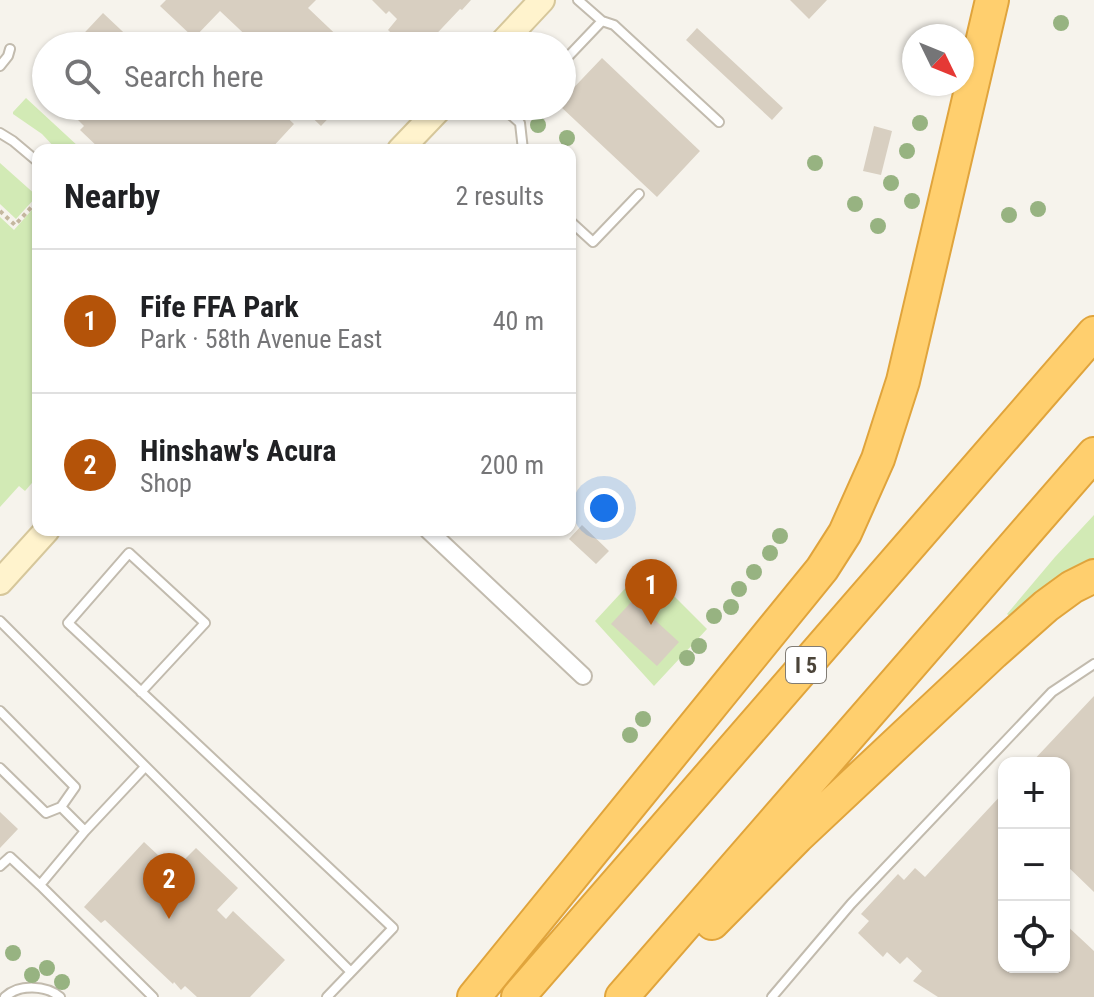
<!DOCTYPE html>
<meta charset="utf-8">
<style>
:root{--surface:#fff;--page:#f2f2f2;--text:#202124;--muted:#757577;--line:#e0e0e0;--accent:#b45309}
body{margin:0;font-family:"Roboto Condensed",sans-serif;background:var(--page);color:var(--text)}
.controls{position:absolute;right:24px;bottom:24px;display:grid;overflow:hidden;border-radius:16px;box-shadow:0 2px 6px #0004}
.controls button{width:72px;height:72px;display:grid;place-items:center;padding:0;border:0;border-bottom:2px solid var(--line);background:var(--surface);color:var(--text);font:40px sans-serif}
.compass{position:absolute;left:902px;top:24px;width:72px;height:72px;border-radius:50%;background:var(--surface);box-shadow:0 2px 6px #0004;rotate:133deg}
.you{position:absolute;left:604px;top:508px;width:28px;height:28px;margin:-20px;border:6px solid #fff;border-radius:50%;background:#1a73e8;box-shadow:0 0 0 12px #1a73e833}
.badge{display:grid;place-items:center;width:52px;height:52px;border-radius:50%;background:var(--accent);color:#fff;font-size:26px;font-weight:700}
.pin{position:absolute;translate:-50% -66px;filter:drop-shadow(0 2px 4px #0008)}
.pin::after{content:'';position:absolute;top:42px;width:28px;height:24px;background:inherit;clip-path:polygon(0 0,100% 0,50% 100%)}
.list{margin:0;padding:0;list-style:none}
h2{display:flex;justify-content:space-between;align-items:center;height:104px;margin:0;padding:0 32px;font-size:34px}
h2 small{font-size:26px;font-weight:400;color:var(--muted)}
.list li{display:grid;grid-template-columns:52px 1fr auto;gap:24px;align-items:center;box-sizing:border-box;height:144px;padding:0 32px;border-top:2px solid var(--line)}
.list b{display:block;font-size:30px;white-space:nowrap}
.list p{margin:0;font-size:26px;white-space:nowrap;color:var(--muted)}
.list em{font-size:26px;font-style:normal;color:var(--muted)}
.icon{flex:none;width:44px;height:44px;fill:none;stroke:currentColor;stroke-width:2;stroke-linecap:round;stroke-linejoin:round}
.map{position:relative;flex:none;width:1094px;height:997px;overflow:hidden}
.search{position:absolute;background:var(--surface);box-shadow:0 2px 6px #0004;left:32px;top:32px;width:544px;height:88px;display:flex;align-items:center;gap:20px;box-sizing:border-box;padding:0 28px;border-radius:44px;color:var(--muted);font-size:30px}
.panel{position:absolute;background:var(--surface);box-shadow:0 2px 6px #0004;left:32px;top:144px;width:544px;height:392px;border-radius:16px}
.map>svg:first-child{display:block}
.green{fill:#d2eab5}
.building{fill:#d8cfc1}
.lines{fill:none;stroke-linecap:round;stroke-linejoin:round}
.lane-casing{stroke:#c2bbae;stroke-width:12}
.street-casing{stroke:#c2bbae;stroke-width:20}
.secondary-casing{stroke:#d6c79b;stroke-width:28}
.highway-casing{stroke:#e0a43c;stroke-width:36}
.path{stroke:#c4b79f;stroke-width:4;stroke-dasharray:4 4;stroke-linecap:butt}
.lane{stroke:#fff;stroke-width:8}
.street{stroke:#fff;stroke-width:16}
.secondary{stroke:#fff3cd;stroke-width:24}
.highway{stroke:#ffcf6e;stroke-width:32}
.tree{fill:#97b381}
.labels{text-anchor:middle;stroke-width:6;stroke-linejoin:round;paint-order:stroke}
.shield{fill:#fff;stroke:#817c74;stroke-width:2}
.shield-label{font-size:22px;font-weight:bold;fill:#4b4439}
</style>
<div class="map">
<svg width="1094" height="997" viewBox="0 0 1094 997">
<rect width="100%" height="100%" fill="#f6f3ec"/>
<path class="green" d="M26 98 79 147V149L57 150 42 134 13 114V112Z
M0 163 37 196 16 219 0 204Z
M38 203V476L25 491 19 486 0 507V217L14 230Z
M1094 515V559L1048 589 1011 617 1007 614 1055 557Z
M645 567 707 629 654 686 595 621Z"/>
<path class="building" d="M166 0H316L308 8 348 46H253L255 44 220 11 194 38 160 6Z
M372 0H471L462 10 460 9 425 46H405L388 30 397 19 389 11 386 14Z
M790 0H827L809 19Z
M103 13 138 46H72Z
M697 28 783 108 772 120 686 40Z
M602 58 700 151 657 197 560 106H562V100Z
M64 106H283L279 110 294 124 270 150H101L80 130 84 126Z
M300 106H340L321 126Z
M874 126 892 131 881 175 863 171Z
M582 525 609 551 596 564 569 539Z
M633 600 679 642 657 666 611 624Z
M1094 696V892L1064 863V763H1031Z
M1004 792V967H1064V923L1094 951V997H938L913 981 922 971 907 957 900 964 887 952 883 957 858 933 869 921 861 914 898 874 904 880 915 868 925 877Z
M0 812 18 829 0 848Z
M144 842 174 870 196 848 238 888 217 910 226 919 233 911 285 960 250 997H197L185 986 181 990 174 982 173 984 105 920 101 923 84 907Z"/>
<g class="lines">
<defs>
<path id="lane" d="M578 0 602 21 614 25 719 122
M562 63 602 21
M0 66 8 56 10 49
M501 106 520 123 523 150
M512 116 522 106
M0 133 13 141 38 162
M570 221 593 242 639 194
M0 621 351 972 327 997
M141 692 205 623 129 553 68 623 393 928 351 972
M0 711 75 787 61 807 46 813 0 768
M61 807 85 831 40 885 153 997
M85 831 145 767
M0 866 10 857 40 885
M5 997C19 984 46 985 60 997
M772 997 851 904 1052 692 1094 664"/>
<path id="street" d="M428 530 583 676"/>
<path id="secondary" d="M499 46 542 0
M400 150 442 106
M0 582 47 530"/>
<path id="highway" d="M712 923 797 837 993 653 1046 606 1072 587 1094 576
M474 997 822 569 845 533 878 459 903 381 992 0
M518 997 1094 333
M622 997 1094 454"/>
</defs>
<use href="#lane" class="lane-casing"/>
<use href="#street" class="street-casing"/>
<use href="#secondary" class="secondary-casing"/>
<use href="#highway" class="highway-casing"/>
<path class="path" d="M0 211 15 225 38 200"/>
<use href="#lane" class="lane"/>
<use href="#street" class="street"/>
<use href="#secondary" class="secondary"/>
<use href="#highway" class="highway"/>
</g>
<g class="tree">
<circle cx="1061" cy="23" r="8"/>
<circle cx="920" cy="123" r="8"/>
<circle cx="538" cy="125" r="8"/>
<circle cx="567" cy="138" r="8"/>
<circle cx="907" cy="151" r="8"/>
<circle cx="815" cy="163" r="8"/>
<circle cx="891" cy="183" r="8"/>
<circle cx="912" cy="201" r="8"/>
<circle cx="855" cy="204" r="8"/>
<circle cx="1038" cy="209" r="8"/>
<circle cx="1009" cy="215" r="8"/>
<circle cx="878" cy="226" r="8"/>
<circle cx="780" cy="536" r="8"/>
<circle cx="770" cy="553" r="8"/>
<circle cx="754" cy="572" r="8"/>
<circle cx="739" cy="589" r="8"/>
<circle cx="654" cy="598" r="8"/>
<circle cx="731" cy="607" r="8"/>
<circle cx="714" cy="616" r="8"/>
<circle cx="699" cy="646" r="8"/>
<circle cx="687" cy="658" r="8"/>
<circle cx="643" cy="719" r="8"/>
<circle cx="630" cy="735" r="8"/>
<circle cx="13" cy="953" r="8"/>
<circle cx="47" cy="968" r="8"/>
<circle cx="32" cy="975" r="8"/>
<circle cx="62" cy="982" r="8"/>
</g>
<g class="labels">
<rect class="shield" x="786" y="647" width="40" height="36" rx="6"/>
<g class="shield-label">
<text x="806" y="673">I 5</text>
</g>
</g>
</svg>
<div class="controls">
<button>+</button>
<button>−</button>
<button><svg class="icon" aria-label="locate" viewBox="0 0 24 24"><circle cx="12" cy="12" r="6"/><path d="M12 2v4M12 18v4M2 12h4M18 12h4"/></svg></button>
</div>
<svg class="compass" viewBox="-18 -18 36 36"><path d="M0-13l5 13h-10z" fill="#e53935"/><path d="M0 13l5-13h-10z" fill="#757577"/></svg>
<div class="you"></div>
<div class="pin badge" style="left:651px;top:625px">1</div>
<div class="pin badge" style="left:169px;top:919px">2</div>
<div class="search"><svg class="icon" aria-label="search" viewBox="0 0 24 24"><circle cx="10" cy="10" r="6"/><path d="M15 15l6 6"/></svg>Search here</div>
<section class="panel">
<h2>Nearby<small>2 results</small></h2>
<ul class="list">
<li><span class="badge">1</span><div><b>Fife FFA Park</b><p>Park · 58th Avenue East</p></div><em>40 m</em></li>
<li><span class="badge">2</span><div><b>Hinshaw's Acura</b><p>Shop</p></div><em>200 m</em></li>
</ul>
</section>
</div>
